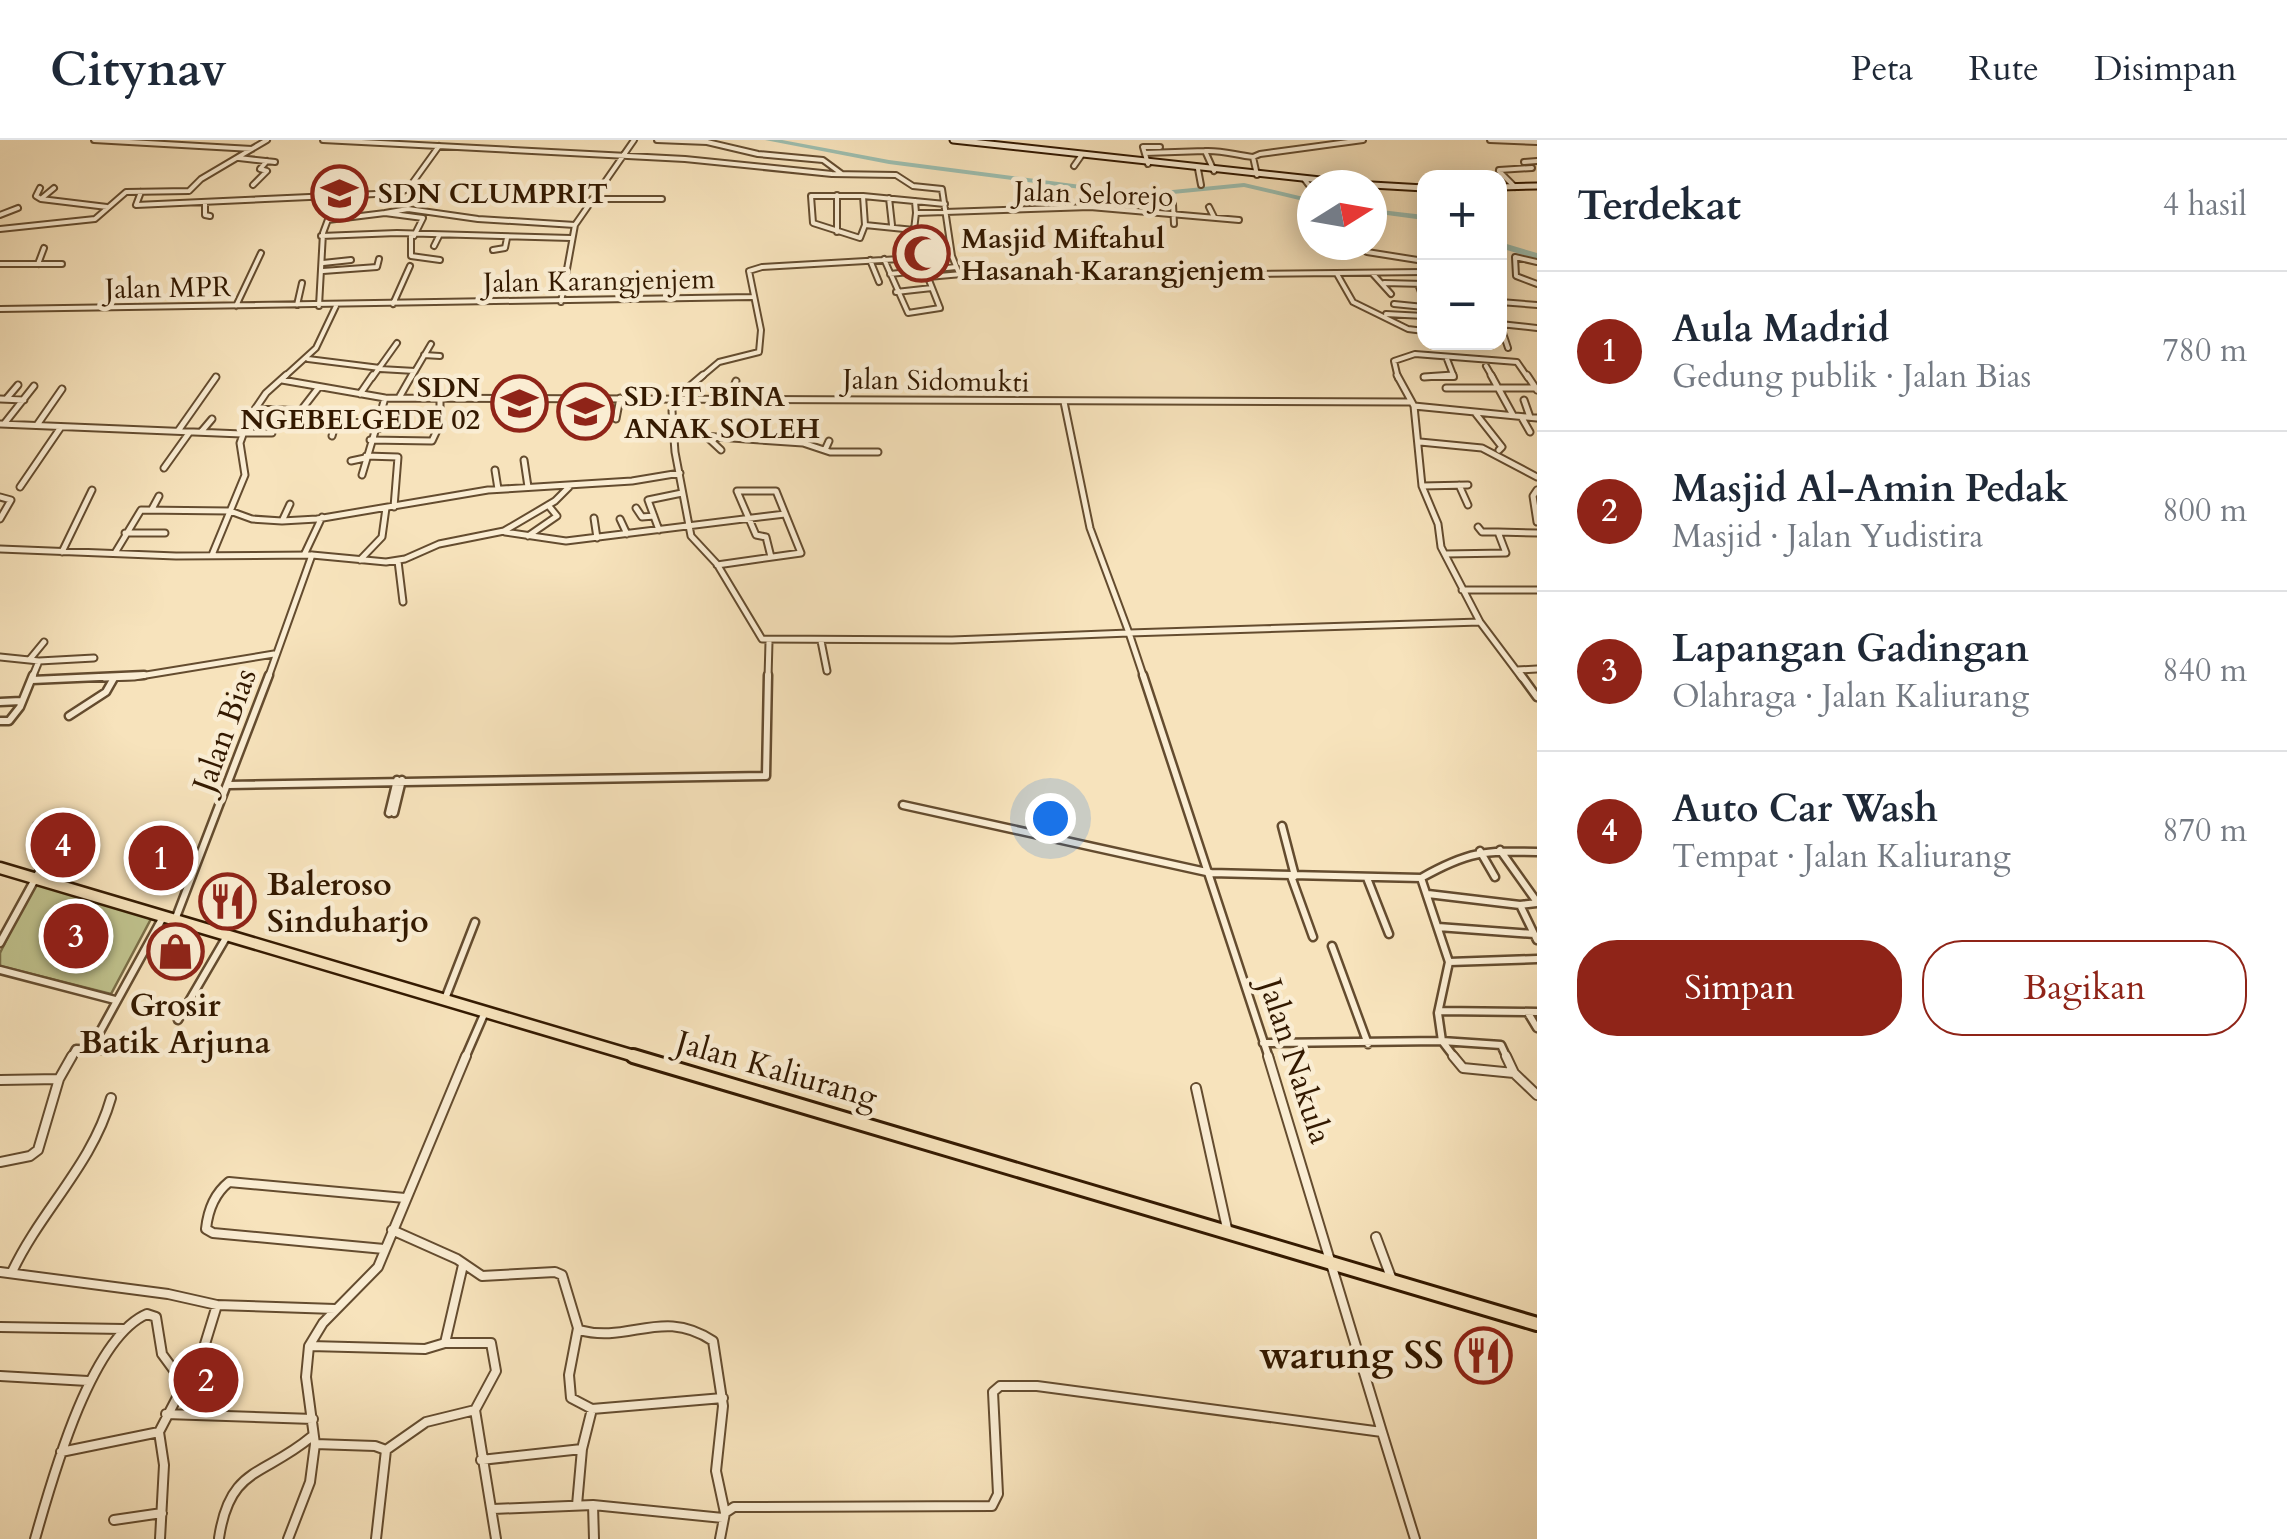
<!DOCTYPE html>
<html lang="id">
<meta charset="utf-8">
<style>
:root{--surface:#fff;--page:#f6f6f7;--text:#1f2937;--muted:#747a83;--line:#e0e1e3;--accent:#8f2418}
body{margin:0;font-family:Cardo,serif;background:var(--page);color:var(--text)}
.controls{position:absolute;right:30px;top:30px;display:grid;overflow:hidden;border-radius:20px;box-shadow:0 5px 25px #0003}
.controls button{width:90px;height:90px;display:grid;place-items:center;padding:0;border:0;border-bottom:2px solid var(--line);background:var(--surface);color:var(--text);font:50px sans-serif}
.compass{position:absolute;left:1297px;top:30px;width:90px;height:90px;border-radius:50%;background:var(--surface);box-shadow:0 5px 25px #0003;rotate:79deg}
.you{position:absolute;left:1050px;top:678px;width:35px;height:35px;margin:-25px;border:8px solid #fff;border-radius:50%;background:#1a73e8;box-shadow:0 0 0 15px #1a73e833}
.badge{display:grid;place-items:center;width:65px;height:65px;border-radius:50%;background:var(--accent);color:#fff;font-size:32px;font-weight:700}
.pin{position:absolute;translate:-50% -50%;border:5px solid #fff;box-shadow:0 2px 10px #0006}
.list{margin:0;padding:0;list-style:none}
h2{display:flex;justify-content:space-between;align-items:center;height:130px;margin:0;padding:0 40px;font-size:42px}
h2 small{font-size:32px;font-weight:400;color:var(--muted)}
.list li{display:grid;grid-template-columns:65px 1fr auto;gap:30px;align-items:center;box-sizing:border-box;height:160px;padding:0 40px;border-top:2px solid var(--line)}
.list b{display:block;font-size:38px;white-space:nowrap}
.list p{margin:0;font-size:32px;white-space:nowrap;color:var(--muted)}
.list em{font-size:32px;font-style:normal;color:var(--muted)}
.actions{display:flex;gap:20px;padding:30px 40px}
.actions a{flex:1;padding:22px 0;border:2px solid var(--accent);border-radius:40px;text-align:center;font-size:35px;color:var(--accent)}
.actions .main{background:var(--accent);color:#fff}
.map{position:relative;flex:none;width:1537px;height:1399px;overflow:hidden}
header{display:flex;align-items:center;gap:60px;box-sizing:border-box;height:140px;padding:0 50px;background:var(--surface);border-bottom:2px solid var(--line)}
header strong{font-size:48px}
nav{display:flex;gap:55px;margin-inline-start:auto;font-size:35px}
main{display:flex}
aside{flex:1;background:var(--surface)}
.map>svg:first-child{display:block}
.green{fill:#c0c38e;stroke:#7a6e47;stroke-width:2.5}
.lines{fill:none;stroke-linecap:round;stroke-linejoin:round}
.river{fill:#9dbeaf;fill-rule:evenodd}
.street-far3-casing{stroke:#644c2f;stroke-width:8}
.street-far2-casing{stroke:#644c2f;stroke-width:9}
.street-far1-casing{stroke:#644c2f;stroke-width:11}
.street-casing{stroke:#644c2f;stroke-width:12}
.secondary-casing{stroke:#331900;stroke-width:9}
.primary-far1-casing{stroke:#331900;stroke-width:15}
.primary-casing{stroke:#331900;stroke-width:18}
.street-far3{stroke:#faedd3;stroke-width:4}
.street-far2{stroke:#faedd3;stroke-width:5}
.street-far1{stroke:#faedd3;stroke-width:6}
.street{stroke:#faedd3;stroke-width:8}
.secondary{stroke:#faedd3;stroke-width:5}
.primary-far1{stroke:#f7e3bc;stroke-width:10}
.primary{stroke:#f7e3bc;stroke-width:12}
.labels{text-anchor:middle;stroke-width:9;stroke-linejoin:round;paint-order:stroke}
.far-poi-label{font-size:28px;font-weight:bold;fill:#331900;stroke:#faedd3;text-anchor:start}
.far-street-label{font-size:28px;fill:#331900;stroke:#faedd3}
.street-label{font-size:32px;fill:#331900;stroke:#faedd3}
.poi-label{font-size:32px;font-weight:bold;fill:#331900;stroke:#faedd3;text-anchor:start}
.near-poi-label{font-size:38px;font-weight:bold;fill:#331900;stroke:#faedd3;text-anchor:end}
</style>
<header>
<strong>Citynav</strong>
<nav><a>Peta</a><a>Rute</a><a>Disimpan</a></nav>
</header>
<main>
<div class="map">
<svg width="1537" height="1399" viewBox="0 0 1537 1399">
<rect width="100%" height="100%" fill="#f7e3bc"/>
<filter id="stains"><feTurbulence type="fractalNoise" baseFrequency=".002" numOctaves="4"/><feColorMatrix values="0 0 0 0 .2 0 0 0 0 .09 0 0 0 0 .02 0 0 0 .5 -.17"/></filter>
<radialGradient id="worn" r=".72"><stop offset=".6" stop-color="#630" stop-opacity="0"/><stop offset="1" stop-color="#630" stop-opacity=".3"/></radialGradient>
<path class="green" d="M34 743 152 777 111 854 0 826V813Z"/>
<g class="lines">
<path class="river" d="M765 0H782L889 20 1142 53 1244 43 1312 59V63L1244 47 1142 57 889 24Z
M1372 69 1424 75V80L1372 73Z
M1500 102 1537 113V119L1500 108Z"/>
<defs>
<path id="street-far3" d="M94 0 252 9
M323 0 685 19 832 34 896 35 913 46 942 49 952 116 958 131 970 137 1424 132
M657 0 707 2 758 14 823 20 842 34
M1490 0 1537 2
M1145 13 1205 11
M239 18 275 22
M1524 22 1537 21
M1148 24 1143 7H1160
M1074 26 1081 16
M1198 29 1201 45
M1499 30 1532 28
M1214 31 1205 11C1222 10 1235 15 1253 17
M1499 31 1515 47
M1257 35 1253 17 1260 14 1363 0
M1305 40 1312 49
M253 45 267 31 260 29 267 21
M40 48 36 56 41 59 107 67
M141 52 136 65 398 53 408 49 439 6
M837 55V92
M863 56 865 85 914 90 916 73
M42 58 54 48
M889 58 892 85
M592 59H662
M915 61 916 73 1090 67 1239 80
M205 62V75L210 76
M1173 64 1174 84
M1209 67 1214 77
M385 73 408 69 478 79 575 85
M0 75 18 68
M328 80 385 73 423 78 414 96
M865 85 860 98 813 83 811 56H863L945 64
M0 89 95 79 126 52 189 51 201 39 267 0
M321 96 397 93 571 98
M411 96V116L440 120
M434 106 439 96
M493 110 505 108 507 98
M1367 112 1424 121
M884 119 908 173 940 168 925 130
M870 120 879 142
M1537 122 1515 117 1516 136 1537 144
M323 123 351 120
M0 124H62
M38 124 44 108
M323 131 377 127 379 119
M1372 133 1391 154
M890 134 956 127
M1337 134 1353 162 1408 189 1424 191
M928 137 962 134
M1384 143 1424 144
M1418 144 1424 160
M896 152 932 148
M561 162 575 85 634 0
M1500 162 1537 165
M393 164 410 126
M1394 164 1424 167
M297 165 302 143
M236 166 261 113
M319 166 323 93 336 58
M0 169 752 157
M1386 174 1424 176
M1500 184 1537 188
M1500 184 1508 208
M424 215 440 216
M308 219 380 228
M1486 226 1493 238
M380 229 415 231
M1424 237H1454L1447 219
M283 238 316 208 336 166
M372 238 397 203
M411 238 431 204
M700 238 719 222 759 212 761 190 749 131 762 127 952 116
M1398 238 1394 221 1415 214 1517 222 1528 238"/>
<path id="street-far2" d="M703 235 675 259 672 271 675 312 691 396 717 424 762 499 952 500 1129 493 1090 388 1064 262
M1397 235 1414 266 1422 346 1438 384 1441 407 1480 482 1522 538
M1491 235 1513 275
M1527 235 1537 250
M1424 237 1453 235
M282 240 385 258 1411 262
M1446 248H1535
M360 254 373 235
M400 256 412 235
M7 258 18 245
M0 259 24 260
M728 259 736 241
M1524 260 1530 277
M1414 266 1537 278
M255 269 335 272 336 282
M302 269 319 247
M1476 274 1502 307 1499 310
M1522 278 1530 292
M616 279 620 258
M0 284 242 294
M4 284 34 246
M37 285 62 249
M247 285 277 286
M375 288H396
M178 291 216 237
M201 292 212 279
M243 293H272
M674 294 803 303 830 312H878
M332 296 336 282 377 283
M706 296 721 310
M370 300 432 301 440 284V257
M1420 302 1482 308 1537 337
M825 310 829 301
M366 316 398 317 394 367
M524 320 528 347
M351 321 365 318
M164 328 189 293
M495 330 498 349
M362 335 385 258
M1459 345 1468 365
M1422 346 1468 345
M20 347 61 287
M1537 350 1533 356 1537 382
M0 357 11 360 0 379
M636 368 642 377 654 376
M152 369 159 356
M594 378 597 398
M283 379 290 364
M620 379 627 394
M1478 387 1482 392H1498
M659 390 648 360 682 353
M505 392 566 401 785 374
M125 393H165
M528 396 557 376 548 365
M0 409 176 416 312 415 386 422 405 419 439 404 504 391 555 361 569 347
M62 412 92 350
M115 413 141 370 230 371 252 379 282 381 317 379 488 350 632 341 680 333
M305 413 322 377
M1445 414 1506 413 1498 392 1537 393
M212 415 245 335 240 303 249 278 266 253 286 235
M360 420 382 397 386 368
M398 421 403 462
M717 425 801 413 776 351H737L756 395 766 397 771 417
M1462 450H1537
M821 501 827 531
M0 517 39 521 94 518
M30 519 44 502
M1517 530 1537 529
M32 538 39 521
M104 538 134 537 274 514
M268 538 312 415
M768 538 769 502
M1144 538 1129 493 1480 482"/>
<path id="street-far1" d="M1143 535 1269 918
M1521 535 1537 557
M32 540 144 535
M0 562 21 561
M69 576 106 552 114 538
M0 581H9L20 567 33 535
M229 645 766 636 768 535
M903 665 1211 733 1421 738
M389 673 397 640
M394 673 402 640
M1282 686 1295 736
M1500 710 1537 762
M1480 711 1495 737
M1291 736 1313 797
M1367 738 1389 794
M1421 738C1469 711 1483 711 1537 712
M1428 754 1520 765
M1537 763 1520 765 1537 800
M175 780 269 535
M1438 787 1534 794
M0 803 62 690 37 686
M1332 806 1368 904
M1449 822 1537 819
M0 830 115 860
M445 859 475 782
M1439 871 1537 872
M1528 873 1537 888
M178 880 227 796
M1263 903 1442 901 1438 873 1449 822 1421 738
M90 910 163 777
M71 918 76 909 105 910
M465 918 485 872
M1455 918 1442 901 1501 905 1507 918"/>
<path id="street" d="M1453 916 1463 928 1514 933 1506 916
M1514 933 1537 955
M0 940 59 939
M1196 948 1228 1093
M0 1022 30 1016 38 1010 59 939 72 916
M392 1090 457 1119 482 1136 555 1132 562 1135 578 1188 569 1235 571 1258 592 1269 723 1258
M1376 1097 1392 1140
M384 1109 213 1093 206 1089C208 1070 214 1054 229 1042L405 1058
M0 1132 168 1154 217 1165 335 1169
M12 1132C41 1070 92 1025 111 958
M0 1187 124 1189
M579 1190C630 1204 662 1167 713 1201L723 1266 716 1331 725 1373
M445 1203 463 1125
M310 1206 425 1209 445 1203H491L496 1231 475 1270 496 1399
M0 1236 88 1241
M184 1244 197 1230 217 1165
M166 1274 313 1279
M1382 1292 1415 1399
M315 1304 375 1306 386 1310 426 1282 475 1270
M61 1312 159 1292
M481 1320 582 1309
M577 1365 582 1309 592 1269
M593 1365 594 1399
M493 1369 593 1365 723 1378
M114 1380 162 1373
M219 1398C230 1326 263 1337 311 1297
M35 1399C51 1343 90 1198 147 1174L156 1177 162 1214 184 1244 159 1292 164 1325 160 1399
M288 1399 310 1342 315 1304 306 1237 309 1206 323 1183 378 1127 466 916
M376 1399 386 1310
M720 1399 725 1373 734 1367 992 1366 998 1354 993 1252 1000 1246H1037L1382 1292 1268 916"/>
<path id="secondary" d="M953 0 1367 45
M1372 45 1424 48
M1500 47 1537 46"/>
<path id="primary-far1" d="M0 728 641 918"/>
<path id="primary" d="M633 916 1537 1184"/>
</defs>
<use href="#street-far3" class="street-far3-casing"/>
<use href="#street-far2" class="street-far2-casing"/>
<use href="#street-far1" class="street-far1-casing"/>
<use href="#street" class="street-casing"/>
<use href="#secondary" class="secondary-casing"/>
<use href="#primary-far1" class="primary-far1-casing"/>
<use href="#primary" class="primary-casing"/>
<use href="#street-far3" class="street-far3"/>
<use href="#street-far2" class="street-far2"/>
<use href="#street-far1" class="street-far1"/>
<use href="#street" class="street"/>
<use href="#secondary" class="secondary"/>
<use href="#primary-far1" class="primary-far1"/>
<use href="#primary" class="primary"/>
</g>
<defs>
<symbol id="school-ring" viewBox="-11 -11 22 22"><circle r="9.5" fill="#faedd3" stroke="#8f2418" stroke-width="1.5"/><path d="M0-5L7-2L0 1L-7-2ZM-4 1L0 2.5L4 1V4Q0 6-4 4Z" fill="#8f2418"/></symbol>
<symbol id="mosque-ring" viewBox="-11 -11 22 22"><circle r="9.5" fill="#faedd3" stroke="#8f2418" stroke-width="1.5"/><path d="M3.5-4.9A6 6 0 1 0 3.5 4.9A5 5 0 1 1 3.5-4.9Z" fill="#8f2418"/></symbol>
<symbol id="restaurant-ring" viewBox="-11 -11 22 22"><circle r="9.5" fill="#faedd3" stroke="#8f2418" stroke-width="1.5"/><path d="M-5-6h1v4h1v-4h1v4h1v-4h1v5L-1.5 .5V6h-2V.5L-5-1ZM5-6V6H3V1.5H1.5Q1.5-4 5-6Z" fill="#8f2418"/></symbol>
<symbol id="shop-ring" viewBox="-11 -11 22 22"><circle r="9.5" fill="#faedd3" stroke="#8f2418" stroke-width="1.5"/><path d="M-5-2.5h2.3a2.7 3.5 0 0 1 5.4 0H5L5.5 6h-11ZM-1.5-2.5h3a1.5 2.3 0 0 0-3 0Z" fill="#8f2418"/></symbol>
</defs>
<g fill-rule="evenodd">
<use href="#school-ring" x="308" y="22" width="63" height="63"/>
<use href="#mosque-ring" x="890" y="82" width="63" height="63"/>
<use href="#school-ring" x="488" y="232" width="63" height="63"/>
<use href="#school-ring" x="554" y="240" width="63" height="63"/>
<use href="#restaurant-ring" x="196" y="730" width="63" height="63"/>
<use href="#shop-ring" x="144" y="780" width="63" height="63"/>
<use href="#restaurant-ring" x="1452" y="1184" width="63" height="63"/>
</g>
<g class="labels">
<g class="far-poi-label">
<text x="378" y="63">SDN CLUMPRIT</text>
<text x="961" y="108">Masjid Miftahul<tspan x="961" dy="32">Hasanah Karangjenjem</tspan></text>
<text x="480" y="257" text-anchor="end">SDN<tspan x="480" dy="32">NGEBELGEDE 02</tspan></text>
<text x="624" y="266">SD IT BINA<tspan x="624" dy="32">ANAK SOLEH</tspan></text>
</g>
<g class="far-street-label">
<text transform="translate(1094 53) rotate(2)" y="10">Jalan Selorejo</text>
<text transform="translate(599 140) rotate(-1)" y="10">Jalan Karangjenjem</text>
<text transform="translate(168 147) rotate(-1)" y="10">Jalan MPR</text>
<text transform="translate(936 240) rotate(1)" y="10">Jalan Sidomukti</text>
</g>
<g class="street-label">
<text transform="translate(224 590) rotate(-70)" y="11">Jalan Bias</text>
<text transform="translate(1296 921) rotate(72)" y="11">Jalan Nakula</text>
<text transform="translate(777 929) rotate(16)" y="11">Jalan Kaliurang</text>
</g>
<g class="poi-label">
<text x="267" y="755">Baleroso<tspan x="267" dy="37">Sinduharjo</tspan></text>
<text x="175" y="876" text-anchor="middle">Grosir<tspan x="175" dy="37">Batik Arjuna</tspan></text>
</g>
<g class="near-poi-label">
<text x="1444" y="1228">warung SS</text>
</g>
</g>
<rect width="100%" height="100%" filter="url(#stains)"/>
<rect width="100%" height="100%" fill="url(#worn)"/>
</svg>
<div class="controls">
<button>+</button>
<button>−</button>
</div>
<svg class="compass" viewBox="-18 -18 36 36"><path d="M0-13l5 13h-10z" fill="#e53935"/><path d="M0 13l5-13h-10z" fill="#747a83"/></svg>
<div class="you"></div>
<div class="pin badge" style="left:161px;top:718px">1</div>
<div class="pin badge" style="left:206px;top:1240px">2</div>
<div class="pin badge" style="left:76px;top:796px">3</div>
<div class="pin badge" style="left:63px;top:705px">4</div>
</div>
<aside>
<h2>Terdekat<small>4 hasil</small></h2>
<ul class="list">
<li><span class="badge">1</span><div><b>Aula Madrid</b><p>Gedung publik · Jalan Bias</p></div><em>780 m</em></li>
<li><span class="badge">2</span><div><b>Masjid Al-Amin Pedak</b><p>Masjid · Jalan Yudistira</p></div><em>800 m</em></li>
<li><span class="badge">3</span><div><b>Lapangan Gadingan</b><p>Olahraga · Jalan Kaliurang</p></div><em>840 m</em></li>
<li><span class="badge">4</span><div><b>Auto Car Wash</b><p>Tempat · Jalan Kaliurang</p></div><em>870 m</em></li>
</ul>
<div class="actions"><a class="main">Simpan</a><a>Bagikan</a></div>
</aside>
</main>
